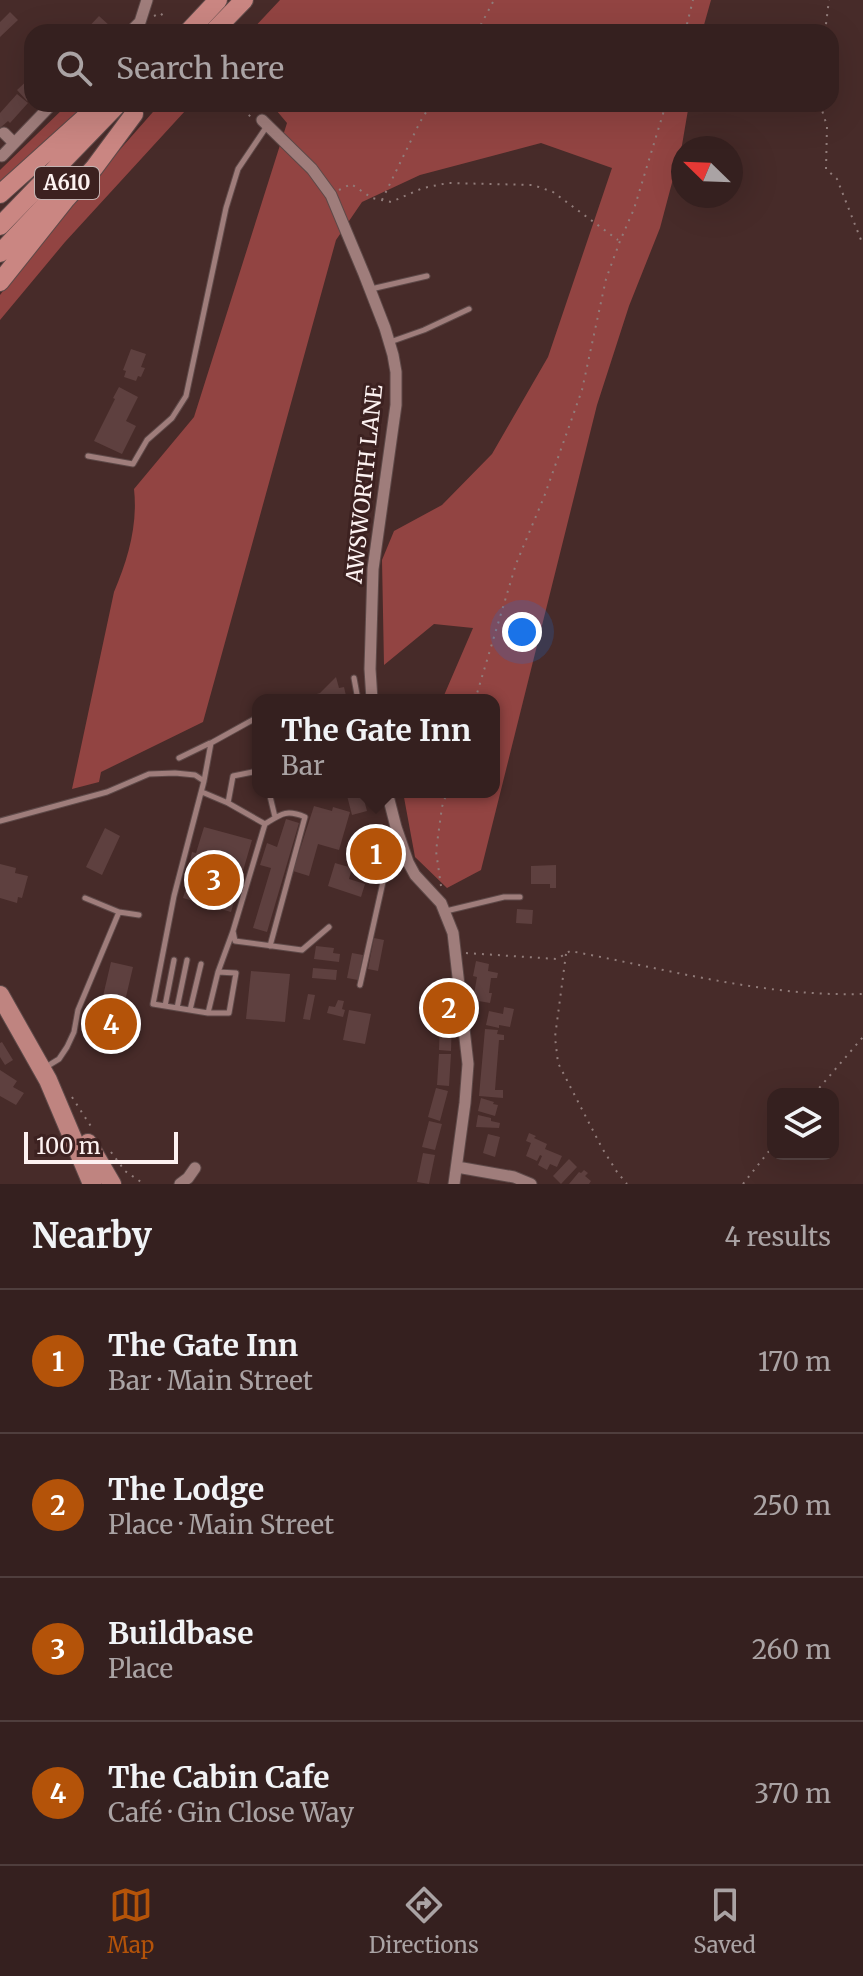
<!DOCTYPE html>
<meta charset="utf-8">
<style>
:root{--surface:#35201f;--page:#3d2828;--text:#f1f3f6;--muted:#aaa3a4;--line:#4f3e3d;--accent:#b45309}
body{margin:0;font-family:Merriweather,serif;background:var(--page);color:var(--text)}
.controls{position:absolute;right:24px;bottom:24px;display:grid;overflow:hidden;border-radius:16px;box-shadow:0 8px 32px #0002}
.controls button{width:72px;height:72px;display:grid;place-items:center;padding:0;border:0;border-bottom:2px solid var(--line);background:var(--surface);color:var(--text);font:40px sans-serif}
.compass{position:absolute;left:671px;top:136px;width:72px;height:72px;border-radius:50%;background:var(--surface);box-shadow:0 8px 32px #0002;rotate:293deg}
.scale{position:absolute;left:24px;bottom:20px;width:154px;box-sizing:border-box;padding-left:8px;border:4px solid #fdf2f1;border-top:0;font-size:22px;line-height:28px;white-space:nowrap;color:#fdf2f1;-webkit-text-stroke:6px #3c2120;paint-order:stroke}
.you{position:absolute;left:522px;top:632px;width:28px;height:28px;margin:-20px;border:6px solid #fff;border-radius:50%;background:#1a73e8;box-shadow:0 0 0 12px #1a73e833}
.badge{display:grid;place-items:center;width:52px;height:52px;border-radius:50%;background:var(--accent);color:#fff;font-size:26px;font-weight:700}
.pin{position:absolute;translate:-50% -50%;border:4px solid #fff;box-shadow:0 2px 8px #0006}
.popup{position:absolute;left:252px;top:694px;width:248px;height:104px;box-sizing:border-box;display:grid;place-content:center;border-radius:16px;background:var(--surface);filter:drop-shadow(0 2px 6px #0005);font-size:26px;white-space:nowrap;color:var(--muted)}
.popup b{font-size:30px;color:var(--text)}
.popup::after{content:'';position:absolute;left:50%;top:100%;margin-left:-16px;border:16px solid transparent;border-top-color:var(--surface)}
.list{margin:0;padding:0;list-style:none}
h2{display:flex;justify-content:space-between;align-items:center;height:104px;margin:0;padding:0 32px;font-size:34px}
h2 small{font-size:26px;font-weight:400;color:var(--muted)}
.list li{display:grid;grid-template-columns:52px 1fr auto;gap:24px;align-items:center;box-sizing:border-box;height:144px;padding:0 32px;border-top:2px solid var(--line)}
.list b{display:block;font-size:30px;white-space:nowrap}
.list p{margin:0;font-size:26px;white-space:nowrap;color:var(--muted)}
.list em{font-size:26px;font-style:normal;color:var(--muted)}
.icon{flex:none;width:44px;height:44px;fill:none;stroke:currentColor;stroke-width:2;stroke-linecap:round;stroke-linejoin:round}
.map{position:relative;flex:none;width:863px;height:1184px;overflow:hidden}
.search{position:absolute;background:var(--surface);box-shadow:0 8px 32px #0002;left:24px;right:24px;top:24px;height:88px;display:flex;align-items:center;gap:20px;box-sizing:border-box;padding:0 28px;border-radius:24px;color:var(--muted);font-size:30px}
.sheet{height:680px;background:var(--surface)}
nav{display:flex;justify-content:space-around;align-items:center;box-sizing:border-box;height:112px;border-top:2px solid var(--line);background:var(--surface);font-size:22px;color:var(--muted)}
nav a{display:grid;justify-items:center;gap:4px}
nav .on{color:var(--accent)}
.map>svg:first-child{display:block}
.forest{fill:#924442}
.building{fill:#5e403f}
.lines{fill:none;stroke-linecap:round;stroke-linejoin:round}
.service-casing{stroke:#5e4948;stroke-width:7}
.minor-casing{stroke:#5e4948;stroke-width:13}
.primary-casing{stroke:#5e4948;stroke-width:20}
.trunk-casing{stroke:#5e4948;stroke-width:20}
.path{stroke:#917c7a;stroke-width:2;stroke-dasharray:2 6;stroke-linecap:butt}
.service{stroke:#9f7d7b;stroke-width:5}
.minor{stroke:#9f7d7b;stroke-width:11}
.primary{stroke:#bf8480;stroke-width:18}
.trunk{stroke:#ca8682;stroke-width:18}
.labels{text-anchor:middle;stroke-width:6;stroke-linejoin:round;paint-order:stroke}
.shield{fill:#3c2120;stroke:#c3b3b2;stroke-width:2}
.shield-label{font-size:20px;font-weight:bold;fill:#fdf2f1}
.street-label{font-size:22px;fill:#fdf2f1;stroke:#3c2120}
</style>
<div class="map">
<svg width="863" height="1184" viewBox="0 0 863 1184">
<rect width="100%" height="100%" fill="#472b29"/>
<path class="forest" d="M280 0H711L702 32H250Z
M68 104H88L0 184V170Z
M160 104H194L185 111 65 242 0 320V295L49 230Z
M271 104H689L682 145 660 228 629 306 597 405 481 870 447 888 415 857 403 792H494V700H442L473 628 434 624 384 665 382 560 394 531 442 505 492 454 548 357 612 168 541 143 420 175 362 202 336 240 203 722 101 772 99 782 72 789 114 592C128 559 138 525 134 489L194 417 287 123Z"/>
<path class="building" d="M10 12 18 20 0 37V22Z
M99 16 110 26 104 32H84Z
M32 76V96L27 101 17 90Z
M17 94 28 103 10 123 8 121 0 128V113Z
M131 349 146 354 141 367 145 368 141 377 138 376 136 381 124 377 126 371 123 370Z
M119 387 138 397 126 421 136 426 122 454 94 441 115 399 113 398Z
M336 677 339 688 344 687 347 700H305L310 696 320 693Z
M346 792H362L367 811 352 815Z
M314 806 332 811 333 807 350 812 339 850 318 844 309 876 293 871Z
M286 819 299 823 267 932 253 928 271 868 260 865 267 843 277 847Z
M204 827 252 840 231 912 183 898 194 862 190 861 192 852 196 853Z
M105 828 120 836 102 875 86 867Z
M375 841 390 854 379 868 363 855Z
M335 863 352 868 349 879 365 884 361 897 328 886Z
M0 864 16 868 15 873 28 876 22 898 18 897 17 903 0 898Z
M556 865V888H550V884H531V866Z
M517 909 533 910 532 924 516 923Z
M374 938 384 940 378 971 368 969Z
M316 946 334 948 333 953 340 954 339 962 314 959Z
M352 953 363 955 358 980 347 978Z
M476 961 489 964 488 971 498 973 497 978H491L489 993H492L490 1003 473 1000 477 977 473 976Z
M111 962 133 967 118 1031 96 1026Z
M313 968 337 970 336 980 312 978Z
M251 971 290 974 285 1022 246 1019Z
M308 994 315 995 310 1020 303 1019Z
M454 998 455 1018 443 1019 442 999Z
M338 1000 344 1001 342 1009 345 1010 343 1017 327 1013 329 1006 335 1007Z
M504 1007 514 1009 510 1027 499 1025V1028L486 1025 489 1011 503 1014Z
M349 1010 371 1014 365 1044 343 1040Z
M440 1019H452L451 1051 439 1050Z
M485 1029 498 1030 497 1034 504 1035V1040H499L495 1090H503V1098L479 1096Z
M2 1042 13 1060 5 1065 0 1057V1043Z
M439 1054H451L449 1086 437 1085Z
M0 1070 17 1081 13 1087 24 1093 16 1105 0 1096Z
M436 1088 448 1091 440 1121 428 1117Z
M481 1098 494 1102 493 1104 498 1105 495 1116 478 1111Z
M478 1115 491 1118V1121L500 1123 499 1128 476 1127Z
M429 1121 442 1124 435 1150 422 1147Z
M529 1133 536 1136 534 1138 547 1144 545 1149 562 1156 557 1167 550 1164 547 1170 538 1165 542 1156 540 1155 537 1161 526 1156 531 1143 526 1141Z
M488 1134 500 1137 495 1157 483 1153Z
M423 1153 435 1155 429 1184 417 1182Z
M569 1159 577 1167 561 1184 553 1176Z
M584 1170 588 1173 585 1176 591 1181 589 1184H569L579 1172 581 1173Z"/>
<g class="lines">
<defs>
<path id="service" d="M371 289 427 276
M390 342 424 330 469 309
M88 456 133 464 147 440 172 418 186 396 226 208 238 169 267 126
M354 678 358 700
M179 758 210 743
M204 781 211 743 258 717
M202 792 228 803 265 824 233 931 235 941 302 950 329 927
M269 792 275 817
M228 803 233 776 258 771
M0 821 107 792 149 774 175 773 195 775 204 781 174 896 153 1004 208 1013H229L236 973 218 972 208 1013
M265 824C281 814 286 809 305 817L270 946
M446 911 504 897H520
M119 912 139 915
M218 972 233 931
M360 985 383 882 399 846
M165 1006 174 960
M177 1008 187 960
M190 1010 201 964
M46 1067 59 1059 67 1047 74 1032 78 1010 119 912 85 898"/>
<path id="minor" d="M130 32 140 22 147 0
M262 120 312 169 331 195 364 274 385 328 393 355 396 372V405L373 569 370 669 372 700
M4 133 14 143
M2 156 52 104
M387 792 396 827 408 862 415 875 441 903 453 933 468 1064 465 1103 454 1184
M457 1167 514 1177 531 1184
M180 1184 188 1178 195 1168"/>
<path id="primary" d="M0 995 48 1080 92 1184
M88 1143 112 1184"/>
<path id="trunk" d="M188 32 218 0
M213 32 244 0
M0 194 100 104
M0 226 118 104
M0 253 53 197
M0 282 66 199 94 168 134 114"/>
</defs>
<use href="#service" class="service-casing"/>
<use href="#minor" class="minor-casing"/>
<use href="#primary" class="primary-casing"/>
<use href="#trunk" class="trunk-casing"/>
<path class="path" d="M154 16 160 13 166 18
M477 32 494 0
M685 32 693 0
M825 32 829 0
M237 104 251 117
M820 104 827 126 826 169 837 179 863 245
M339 190 351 184 372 198 391 202 423 188 448 183 533 185 553 192 618 240
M382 200 420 122 431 104
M475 700 516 564 544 497 582 390 606 279 620 241 634 209 666 104
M441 886 436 851 442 807 447 792
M466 953 557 959 570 951C667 969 764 997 863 994
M566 954 555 1037 558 1063 602 1148 617 1172 627 1184
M814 1094 863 1037
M72 1097 92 1128
M111 1152 125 1171 144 1184
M743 1184 773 1146"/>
<use href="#service" class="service"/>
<use href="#minor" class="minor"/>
<use href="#primary" class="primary"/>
<use href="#trunk" class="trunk"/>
</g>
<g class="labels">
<rect class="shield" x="35" y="167" width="64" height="32" rx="6"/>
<g class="shield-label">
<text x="67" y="190">A610</text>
</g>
<g class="street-label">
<text transform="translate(364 484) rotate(-84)" y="8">AWSWORTH LANE</text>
</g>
</g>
</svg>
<div class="controls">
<button><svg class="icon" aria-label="layers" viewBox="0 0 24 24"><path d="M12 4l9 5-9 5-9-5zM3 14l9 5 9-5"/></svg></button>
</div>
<svg class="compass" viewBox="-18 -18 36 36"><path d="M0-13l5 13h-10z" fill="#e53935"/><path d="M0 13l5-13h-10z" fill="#aaa3a4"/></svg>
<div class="scale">100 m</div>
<div class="you"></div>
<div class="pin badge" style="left:376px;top:854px">1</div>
<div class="popup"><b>The Gate Inn</b>Bar</div>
<div class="pin badge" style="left:449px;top:1008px">2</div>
<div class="pin badge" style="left:214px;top:880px">3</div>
<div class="pin badge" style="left:111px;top:1024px">4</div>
<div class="search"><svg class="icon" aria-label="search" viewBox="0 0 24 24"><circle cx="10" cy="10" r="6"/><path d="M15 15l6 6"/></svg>Search here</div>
</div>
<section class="sheet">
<h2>Nearby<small>4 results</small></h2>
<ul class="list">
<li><span class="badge">1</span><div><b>The Gate Inn</b><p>Bar · Main Street</p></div><em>170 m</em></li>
<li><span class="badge">2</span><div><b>The Lodge</b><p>Place · Main Street</p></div><em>250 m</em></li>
<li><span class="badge">3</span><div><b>Buildbase</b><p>Place</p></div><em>260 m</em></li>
<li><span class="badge">4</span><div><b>The Cabin Cafe</b><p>Café · Gin Close Way</p></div><em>370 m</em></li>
</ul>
</section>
<nav>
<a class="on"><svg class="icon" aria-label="map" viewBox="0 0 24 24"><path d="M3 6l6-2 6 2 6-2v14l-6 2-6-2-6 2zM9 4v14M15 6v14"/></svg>Map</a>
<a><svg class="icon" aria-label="directions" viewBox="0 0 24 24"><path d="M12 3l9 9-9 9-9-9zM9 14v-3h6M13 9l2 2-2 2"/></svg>Directions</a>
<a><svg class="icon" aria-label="saved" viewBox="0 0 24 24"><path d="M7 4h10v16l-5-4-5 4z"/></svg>Saved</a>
</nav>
